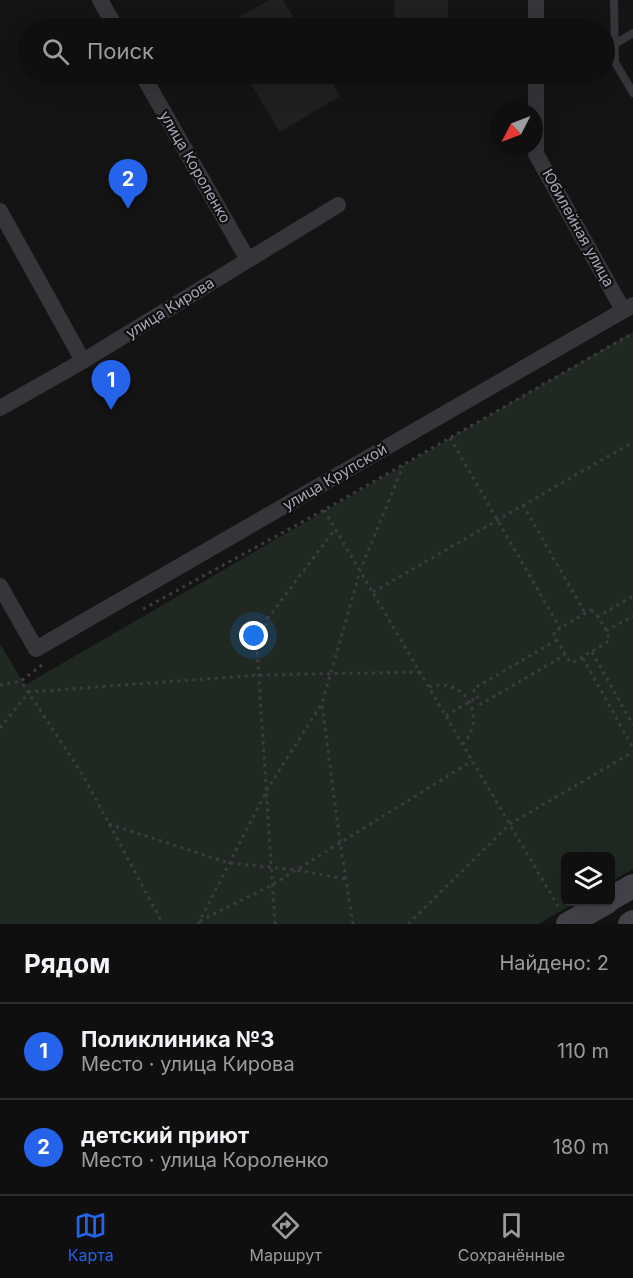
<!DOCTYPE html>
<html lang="ru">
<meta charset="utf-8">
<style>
:root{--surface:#0f0f10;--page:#181819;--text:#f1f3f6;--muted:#9b9c9f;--line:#2f2f30;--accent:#2563eb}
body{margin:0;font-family:Inter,sans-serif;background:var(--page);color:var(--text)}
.controls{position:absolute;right:18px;bottom:18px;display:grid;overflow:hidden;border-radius:9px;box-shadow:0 6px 24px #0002}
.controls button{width:54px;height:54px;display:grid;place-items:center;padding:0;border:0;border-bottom:2px solid var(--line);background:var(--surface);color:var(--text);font:30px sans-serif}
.compass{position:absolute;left:489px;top:102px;width:54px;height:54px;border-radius:50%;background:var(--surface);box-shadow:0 6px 24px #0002;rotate:228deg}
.you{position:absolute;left:254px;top:636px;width:21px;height:21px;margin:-15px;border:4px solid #fff;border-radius:50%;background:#1a73e8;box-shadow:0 0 0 9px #1a73e833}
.badge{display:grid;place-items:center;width:39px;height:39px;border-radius:50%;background:var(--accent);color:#fff;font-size:20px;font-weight:700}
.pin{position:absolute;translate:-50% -50px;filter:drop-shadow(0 2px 3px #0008)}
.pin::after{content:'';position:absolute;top:32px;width:21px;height:18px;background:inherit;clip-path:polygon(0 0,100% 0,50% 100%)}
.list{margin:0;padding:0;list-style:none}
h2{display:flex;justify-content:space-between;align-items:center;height:78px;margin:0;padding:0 24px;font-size:26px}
h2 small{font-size:20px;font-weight:400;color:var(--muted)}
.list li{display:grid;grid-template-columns:39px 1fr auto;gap:18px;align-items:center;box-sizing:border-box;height:96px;padding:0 24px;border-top:2px solid var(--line)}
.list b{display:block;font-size:22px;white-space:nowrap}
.list p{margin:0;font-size:20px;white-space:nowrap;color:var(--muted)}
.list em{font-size:20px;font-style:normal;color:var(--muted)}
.icon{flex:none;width:33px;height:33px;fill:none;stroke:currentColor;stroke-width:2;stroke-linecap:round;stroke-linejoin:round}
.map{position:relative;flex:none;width:633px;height:924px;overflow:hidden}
.search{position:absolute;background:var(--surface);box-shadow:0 6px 24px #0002;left:18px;right:18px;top:18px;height:66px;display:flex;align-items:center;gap:15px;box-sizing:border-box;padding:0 21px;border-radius:33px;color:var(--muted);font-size:22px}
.sheet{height:270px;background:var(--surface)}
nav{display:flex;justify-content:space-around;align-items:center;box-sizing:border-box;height:84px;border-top:2px solid var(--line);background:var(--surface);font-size:16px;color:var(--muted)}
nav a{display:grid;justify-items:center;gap:3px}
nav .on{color:var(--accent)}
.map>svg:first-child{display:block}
.built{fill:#202022}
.green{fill:#202822}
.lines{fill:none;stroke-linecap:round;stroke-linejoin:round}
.path{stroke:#3b3b41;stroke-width:3;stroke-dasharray:3 4.5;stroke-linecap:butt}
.service{stroke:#35353a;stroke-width:8}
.minor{stroke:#35353a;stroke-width:16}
.secondary{stroke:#43434a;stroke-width:24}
.labels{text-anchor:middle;stroke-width:4.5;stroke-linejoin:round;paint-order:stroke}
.street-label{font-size:15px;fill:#a5a7b6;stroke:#0f0f10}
</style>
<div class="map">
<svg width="633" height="924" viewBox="0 0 633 924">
<rect width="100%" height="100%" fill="#141415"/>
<path class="built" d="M269 0H283L300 28H221Z
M394 0H448V28H395Z
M245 74H327L340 96 280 132Z"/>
<path class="green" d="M633 332V869L611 882 610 856H566V902H577L538 924H0V644L25 685Z"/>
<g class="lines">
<path class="path" d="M450 438 560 628
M523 505 585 613
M324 510 558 906
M373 592 633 442
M143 609 324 510 633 333
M591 610C599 616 608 631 609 641L574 662H570L554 636V632Z
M597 617 633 596
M606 631 633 616
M557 640 473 689 481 704 565 655
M592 652 633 725
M583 658 633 748
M42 665 21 681 84 777 163 924
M0 685 21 681
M429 687C465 676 488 717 463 744
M446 716 477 697
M0 728 29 692 259 675 420 672
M109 824 229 863 296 870 346 879
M200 921 272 885 472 761
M198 924 268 788 321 705
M275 924 257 649 268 618 335 529
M353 924 340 842 322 704 360 571 403 466
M408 924 510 824 633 752"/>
<path class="service" d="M614 0 615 62 633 93
M615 44 633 33"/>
<path class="minor" d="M100 0 116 28
M536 28V0
M142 74 248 260
M536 74V154L623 310
M0 211 83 361
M0 408 83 361 338 205
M0 586 36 649 633 305"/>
<path class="secondary" d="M610 899 633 886
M568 924 607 902
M630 924 633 922"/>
</g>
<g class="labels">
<g class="street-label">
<text transform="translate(195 167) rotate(60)" y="5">улица Короленко</text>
<text transform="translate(578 228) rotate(61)" y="5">Юбилейная улица</text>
<text transform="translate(170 308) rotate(-32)" y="5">улица Кирова</text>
<text transform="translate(335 477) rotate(-30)" y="5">улица Крупской</text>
</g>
</g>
</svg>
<div class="controls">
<button><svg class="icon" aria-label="layers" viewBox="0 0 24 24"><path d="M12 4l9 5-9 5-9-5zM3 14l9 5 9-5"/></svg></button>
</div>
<svg class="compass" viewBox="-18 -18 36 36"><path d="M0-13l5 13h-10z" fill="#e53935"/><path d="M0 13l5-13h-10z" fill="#9b9c9f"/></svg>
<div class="you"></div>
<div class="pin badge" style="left:111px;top:410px">1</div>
<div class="pin badge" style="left:128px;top:209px">2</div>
<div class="search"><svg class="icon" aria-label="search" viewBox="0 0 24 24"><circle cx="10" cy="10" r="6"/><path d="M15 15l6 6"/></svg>Поиск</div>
</div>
<section class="sheet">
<h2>Рядом<small>Найдено: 2</small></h2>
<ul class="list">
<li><span class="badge">1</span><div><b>Поликлиника №3</b><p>Место · улица Кирова</p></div><em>110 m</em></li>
<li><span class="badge">2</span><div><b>детский приют</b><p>Место · улица Короленко</p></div><em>180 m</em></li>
</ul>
</section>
<nav>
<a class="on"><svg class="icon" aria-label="map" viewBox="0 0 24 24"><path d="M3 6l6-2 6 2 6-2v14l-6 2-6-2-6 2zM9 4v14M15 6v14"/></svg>Карта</a>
<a><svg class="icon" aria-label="directions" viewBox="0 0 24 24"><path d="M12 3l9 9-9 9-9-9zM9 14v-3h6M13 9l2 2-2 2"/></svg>Маршрут</a>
<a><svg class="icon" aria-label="saved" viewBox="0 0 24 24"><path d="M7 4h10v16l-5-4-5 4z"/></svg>Сохранённые</a>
</nav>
